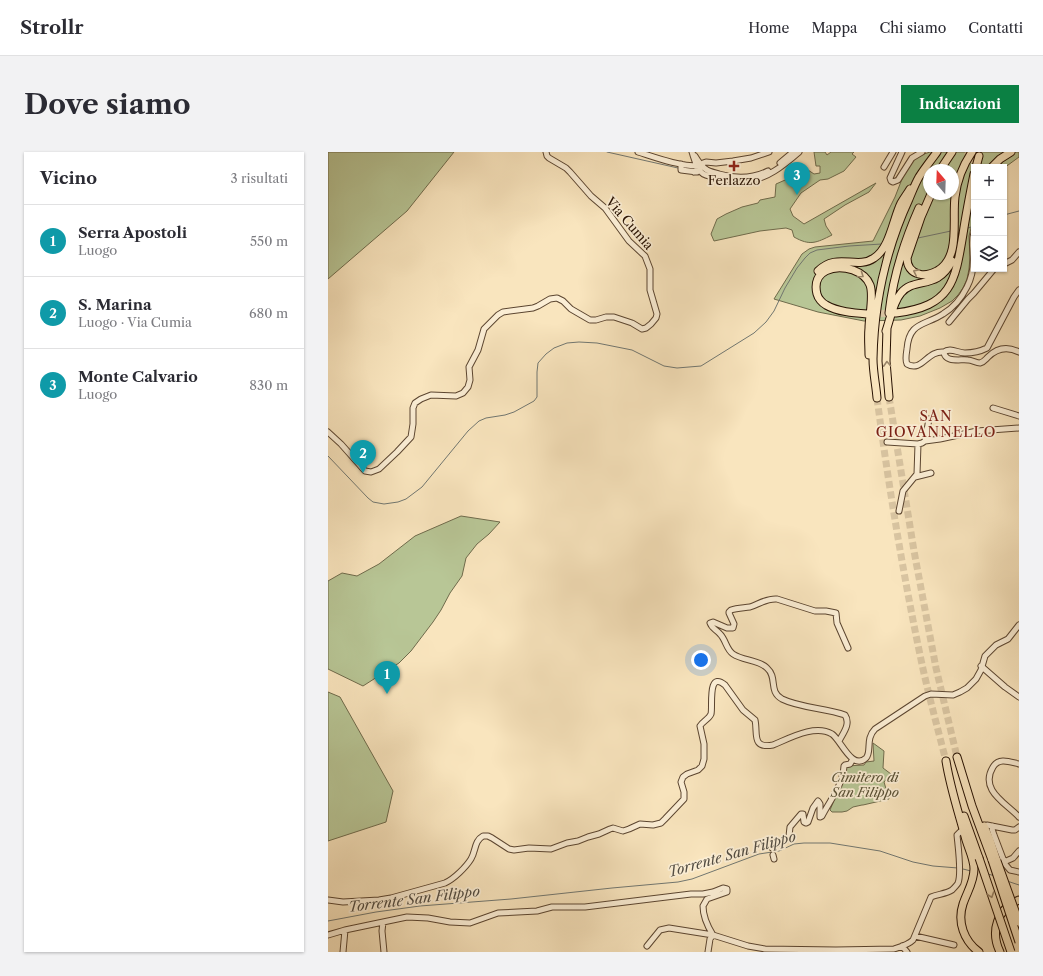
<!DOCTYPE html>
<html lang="it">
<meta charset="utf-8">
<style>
:root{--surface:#fff;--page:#f2f2f3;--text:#2b2b33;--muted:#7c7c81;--line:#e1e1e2;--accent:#0b8043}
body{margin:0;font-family:"Libre Caslon Text",serif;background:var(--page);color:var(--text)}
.controls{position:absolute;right:12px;top:12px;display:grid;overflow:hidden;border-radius:0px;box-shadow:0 1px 3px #0004}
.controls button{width:36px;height:36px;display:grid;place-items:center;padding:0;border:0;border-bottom:1px solid var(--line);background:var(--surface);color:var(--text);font:20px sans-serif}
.compass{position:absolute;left:595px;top:12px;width:36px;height:36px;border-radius:50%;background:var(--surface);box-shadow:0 1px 3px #0004;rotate:341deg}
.you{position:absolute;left:373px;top:508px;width:14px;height:14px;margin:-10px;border:3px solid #fff;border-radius:50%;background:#1a73e8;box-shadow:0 0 0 6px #1a73e833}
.badge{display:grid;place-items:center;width:26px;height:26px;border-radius:50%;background:var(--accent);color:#fff;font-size:13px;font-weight:700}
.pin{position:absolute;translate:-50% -33px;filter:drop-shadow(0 1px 2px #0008)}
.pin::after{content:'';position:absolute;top:21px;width:14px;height:12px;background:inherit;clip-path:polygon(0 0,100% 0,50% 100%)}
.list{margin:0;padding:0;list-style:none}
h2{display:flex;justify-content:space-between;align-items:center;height:52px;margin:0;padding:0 16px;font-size:17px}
h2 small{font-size:13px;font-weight:400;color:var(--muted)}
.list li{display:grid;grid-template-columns:26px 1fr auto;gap:12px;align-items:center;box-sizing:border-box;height:72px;padding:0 16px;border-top:1px solid var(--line)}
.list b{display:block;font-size:15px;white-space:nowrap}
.list p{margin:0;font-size:13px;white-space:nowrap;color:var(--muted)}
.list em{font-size:13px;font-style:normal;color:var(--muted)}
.icon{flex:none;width:22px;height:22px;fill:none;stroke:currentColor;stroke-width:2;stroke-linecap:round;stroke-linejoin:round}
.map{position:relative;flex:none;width:691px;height:800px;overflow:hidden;border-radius:0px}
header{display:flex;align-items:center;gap:24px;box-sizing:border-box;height:56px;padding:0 20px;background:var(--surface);border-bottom:1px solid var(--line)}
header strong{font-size:19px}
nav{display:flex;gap:22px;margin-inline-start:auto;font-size:14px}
.intro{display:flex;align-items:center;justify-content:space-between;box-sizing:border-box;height:96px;padding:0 24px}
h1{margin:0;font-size:28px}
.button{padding:10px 18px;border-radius:0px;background:var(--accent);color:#fff;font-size:14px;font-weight:700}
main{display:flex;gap:24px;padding:0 24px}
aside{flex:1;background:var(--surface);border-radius:0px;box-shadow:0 1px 3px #0004}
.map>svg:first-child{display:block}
.green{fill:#b8c696;stroke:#6f6b4c;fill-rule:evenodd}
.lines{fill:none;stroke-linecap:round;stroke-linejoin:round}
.stream{stroke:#717771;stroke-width:1}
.minor-tunnel{stroke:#d9c5a2;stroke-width:5;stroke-dasharray:5 2.5;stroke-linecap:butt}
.highway-tunnel{stroke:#d9c5a2;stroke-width:7;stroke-dasharray:7 3.5;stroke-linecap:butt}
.minor-casing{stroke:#5b4530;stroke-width:7}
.highway-casing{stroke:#261001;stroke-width:9}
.minor{stroke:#fbeed5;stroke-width:5}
.highway{stroke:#f9e5be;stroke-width:7}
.highway-bridge-casing{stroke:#261001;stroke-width:9;stroke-linecap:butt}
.highway-bridge{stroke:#f9e5be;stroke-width:7}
.oneway{stroke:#9a8569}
.poi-dot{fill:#8f2418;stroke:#fbeed5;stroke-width:1.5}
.labels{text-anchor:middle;stroke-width:3.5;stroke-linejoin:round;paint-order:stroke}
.poi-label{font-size:13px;fill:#261001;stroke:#fbeed5}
.street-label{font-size:13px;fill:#261001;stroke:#fbeed5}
.park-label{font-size:13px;font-style:italic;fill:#595035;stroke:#fbeed5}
.neighbourhood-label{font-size:14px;letter-spacing:1px;fill:#7a1f14;stroke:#fbeed5}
.water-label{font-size:14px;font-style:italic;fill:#524c42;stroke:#fbeed5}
</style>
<header>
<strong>Strollr</strong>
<nav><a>Home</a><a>Mappa</a><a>Chi siamo</a><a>Contatti</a></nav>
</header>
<div class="intro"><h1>Dove siamo</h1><a class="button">Indicazioni</a></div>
<main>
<aside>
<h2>Vicino<small>3 risultati</small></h2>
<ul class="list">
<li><span class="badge" style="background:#0f9aa8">1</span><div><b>Serra Apostoli</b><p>Luogo</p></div><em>550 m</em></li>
<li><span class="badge" style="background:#0f9aa8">2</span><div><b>S. Marina</b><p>Luogo · Via Cumia</p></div><em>680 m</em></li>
<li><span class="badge" style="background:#0f9aa8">3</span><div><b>Monte Calvario</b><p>Luogo</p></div><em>830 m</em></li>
</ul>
</aside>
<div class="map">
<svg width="691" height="800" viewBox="0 0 691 800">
<rect width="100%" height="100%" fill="#f9e5be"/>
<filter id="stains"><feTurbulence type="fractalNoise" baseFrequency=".005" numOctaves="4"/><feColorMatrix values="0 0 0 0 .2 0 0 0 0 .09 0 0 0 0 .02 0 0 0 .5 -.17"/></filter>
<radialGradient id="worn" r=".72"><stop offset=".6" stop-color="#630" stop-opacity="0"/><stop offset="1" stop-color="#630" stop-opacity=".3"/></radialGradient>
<path class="green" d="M0 0H126L79 59 0 127Z
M486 0H497L499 3 503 0H526L524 2 528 5 516 19 500 27 492 28 473 41 462 57 465 64 476 72 548 31 541 40 517 53 496 67 498 74 504 83C488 91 482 94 466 85L464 78 458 76 432 79 386 89 383 82 389 67 398 62 414 55 430 51 432 48 447 45 448 32 480 18 486 22 492 21V14H488Z
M602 0H691V5L676 16V15H646V65L641 84 642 105 641 117 639 127 635 136 630 143 624 149 612 156 592 164 573 168 536 169 490 160 446 147 474 102 481 97 487 95 545 89 567 45 574 27 587 5ZM601 18H625V42H601Z
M133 364 172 370 161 382 149 392 138 406 134 424 122 441 113 458 105 470 83 499 71 511 35 534 0 517V429L14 421 29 424 51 412 87 384Z
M0 540 12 545 65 639 58 670 0 689Z
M545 591 556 599 555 616 563 622 556 630 561 647 535 653H534L525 655 519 659 514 660H504L502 658 510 639H511L517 626 519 625 518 614 536 613 538 610 546 609Z"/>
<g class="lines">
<path class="stream" d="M279 0 350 16
M676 63 691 59
M640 76 646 74
M590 86 623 79
M0 304 40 346 45 350 56 352 70 350 78 347 94 335 140 279 151 269 158 266 177 263 186 260 206 249 209 245V220L210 211 218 202 226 196 239 191 251 190 269 191 304 198 336 214 349 216 373 214 426 181 438 170 446 159 457 136 469 116 477 106 482 101 489 98 521 94 554 92
M635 717 643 719
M660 722 667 724
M679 729 691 733
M0 769 48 760 92 754 183 747 284 736 350 730 364 727 431 702 451 699 466 692 476 691H502L552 699 585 710 605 714 630 716"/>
<path class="minor-tunnel" d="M638 0 649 15"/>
<path class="highway-tunnel" d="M542 162 566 161
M561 245 586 399 608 516 629 605
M549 246C561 337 576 428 595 517 602 548 610 578 618 609"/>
<defs>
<path id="minor" d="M310 0C329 6 350 14 371 14
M364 0C366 6 368 15 373 20 377 25 387 25 393 26 401 28 410 30 418 29 438 28 456 13 471 0
M574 0 562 26 563 29 565 30 570 28 584 6 594 0
M367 4C370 9 374 15 379 18 383 20 387 21 391 22 408 27 424 27 440 19
M452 11 465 0
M353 12V18L369 20
M556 15 565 0
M366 20 371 17 375 11 378 10 388 11 405 9 423 6 441 0
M646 81C643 88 645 95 645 102 646 113 644 125 639 135 634 145 625 156 615 162 596 174 581 170 579 197 578 203 577 208 579 212 594 221 599 198 616 200 622 195 630 201 637 201 644 201 653 199 659 196L686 145 691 138
M676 112 684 108 691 100
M621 170 640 147 646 141 666 117
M616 200C617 211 632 207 640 208 644 208 648 211 652 211 656 210 657 208 660 205 669 196 679 194 691 200
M665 256 691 264
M0 280 13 292 37 319 43 320 51 317 69 300 83 285 85 272V256L87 251 93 247 103 243 128 244 135 241 140 235 142 228 141 215 150 198 156 177 170 163 175 160 205 156 210 154 222 147 229 146 235 149 243 157 262 168H268L278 165H286L304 171 314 177 318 176 323 172 328 166 329 162 322 138V117L317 104 301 89 277 56 263 44 242 20 238 16 221 6 219 4 218 0
M597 289 601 267
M559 290 590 292 594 291 597 289 612 287 649 279 691 276
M587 325 603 321
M571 359 575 339 589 322 590 292
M653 514 677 535 691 545
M511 589C515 581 523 572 517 563 498 556 472 556 454 547 440 539 450 526 439 516 430 507 415 509 405 502 398 497 398 488 392 482 388 477 384 477 382 471L385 470 399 476H405L406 472 401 461V460L403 458C409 456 415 456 422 455 431 452 439 446 449 447L487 459H498L508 461 509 471 520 496
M691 612C682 610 671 605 665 615 651 638 678 651 691 665
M659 673 684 678H687L691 675
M665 674 664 677 666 683 677 712 682 718 691 720
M444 696 446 693 458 688 461 684 462 675 473 662H475L476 670 478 671 480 670 485 656 490 649 492 652V665L494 664C502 648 515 633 516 614L517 613 522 612 525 607
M445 703 446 707
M676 710 685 706 691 699
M0 748 15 750 51 748 63 746 117 731C126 727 138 715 143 707 148 699 146 689 155 684H160L164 686 181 697 186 698 201 696 223 697 239 691 250 689 260 685 271 682 282 677 285 676 295 679 301 677 312 672 325 673 333 671 337 667 356 647V640L353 630 355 625 359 622 370 618 374 614 376 607V592L372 574C375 569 381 567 383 562 385 555 379 518 397 533L415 558 427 568C430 581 423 597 445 593 462 586 487 572 504 582 513 588 524 619 538 606 544 600 537 587 547 577L597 544 603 542 625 543 632 540 639 536 648 527 653 518 657 504 668 493 680 487 691 473
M55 770 54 779 56 800
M0 783 17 778 79 765 100 766 122 770 142 771 170 761 209 759 224 755H257L363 742H375L385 740 395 736 399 737V740L379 747 375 754C375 764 380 775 385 783
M587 784 626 793
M319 794 332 778 341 776 385 783 420 794 437 797 508 798 566 797C572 795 580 793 585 788L603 745C610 742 618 742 624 738 626 736 629 733 630 731 634 722 630 694 629 683L632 680
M574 794 579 800
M15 800 17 778
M380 800 382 787 385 783"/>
<path id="highway" d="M648 15 651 4
M664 15 672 7 683 0
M612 18 624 0
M603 42 593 65 579 106C579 114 583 120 591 122 597 124 603 122 609 119 633 106 624 68 627 45 629 29 635 13 644 0
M490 119C509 100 529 118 546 106 562 96 565 67 573 51 576 46 579 42 582 37
M561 161C565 125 576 90 591 56
M568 161C623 154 627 131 635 82 638 62 642 42 646 22
M540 162C526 161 510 160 498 153 494 151 490 146 489 142 483 118 507 112 525 118 533 121 539 125 542 133 546 143 541 165 541 176 540 185 541 194 541 203
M559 176 558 209 561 245
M558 179C562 168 565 150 573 141 587 124 609 139 624 109
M549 246C548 233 545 220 545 207 546 152 558 97 581 47 584 40 587 32 591 25 596 17 603 8 609 0
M629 605 644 654 664 708
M618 609C622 635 631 662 638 688 641 698 646 707 646 717 646 730 639 740 635 752 629 770 636 789 651 800
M636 664 651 706
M656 674 662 688 669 709
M672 800C662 779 669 757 691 748"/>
</defs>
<use href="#minor" class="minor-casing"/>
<use href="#highway" class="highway-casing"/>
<use href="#minor" class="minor"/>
<use href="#highway" class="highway"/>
<defs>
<path id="highway-bridge" d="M651 706 683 800
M664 708 691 790
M669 709 691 770"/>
</defs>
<use href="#highway-bridge" class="highway-bridge-casing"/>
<use href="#highway-bridge" class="highway-bridge"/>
</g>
<defs><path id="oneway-chevron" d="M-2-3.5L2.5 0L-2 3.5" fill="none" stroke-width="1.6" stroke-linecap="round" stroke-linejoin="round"/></defs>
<g class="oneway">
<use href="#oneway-chevron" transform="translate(588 120) rotate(-154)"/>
<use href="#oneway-chevron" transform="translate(533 123) rotate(35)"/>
<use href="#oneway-chevron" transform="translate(559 212) rotate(-93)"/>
<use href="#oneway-chevron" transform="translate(663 743) rotate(71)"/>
</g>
<path class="poi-dot" d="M404 8h4v4h4v4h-4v4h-4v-4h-4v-4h4z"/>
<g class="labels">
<g class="poi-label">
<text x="406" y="33">Ferlazzo</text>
</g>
<g class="street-label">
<text transform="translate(302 71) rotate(49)" y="5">Via Cumia</text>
</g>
<g class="park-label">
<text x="537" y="630">Cimitero di<tspan x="537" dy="15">San Filippo</tspan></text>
</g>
<g class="neighbourhood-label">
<text x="608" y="269">SAN<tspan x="608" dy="16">GIOVANNELLO</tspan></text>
</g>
<g class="water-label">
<text transform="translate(404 702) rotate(-16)" y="5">Torrente San Filippo</text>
<text transform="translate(86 747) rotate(-7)" y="5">Torrente San Filippo</text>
</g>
</g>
<rect width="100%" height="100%" filter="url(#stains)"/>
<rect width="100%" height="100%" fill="url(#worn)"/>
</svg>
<div class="controls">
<button>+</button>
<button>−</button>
<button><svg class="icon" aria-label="layers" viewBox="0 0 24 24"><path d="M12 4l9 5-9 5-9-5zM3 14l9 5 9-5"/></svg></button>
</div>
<svg class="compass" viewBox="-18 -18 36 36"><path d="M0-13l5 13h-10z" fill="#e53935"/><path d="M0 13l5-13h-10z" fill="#7c7c81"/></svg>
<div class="you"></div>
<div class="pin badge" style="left:59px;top:542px;background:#0f9aa8">1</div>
<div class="pin badge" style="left:35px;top:321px;background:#0f9aa8">2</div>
<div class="pin badge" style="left:469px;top:43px;background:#0f9aa8">3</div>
</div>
</main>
